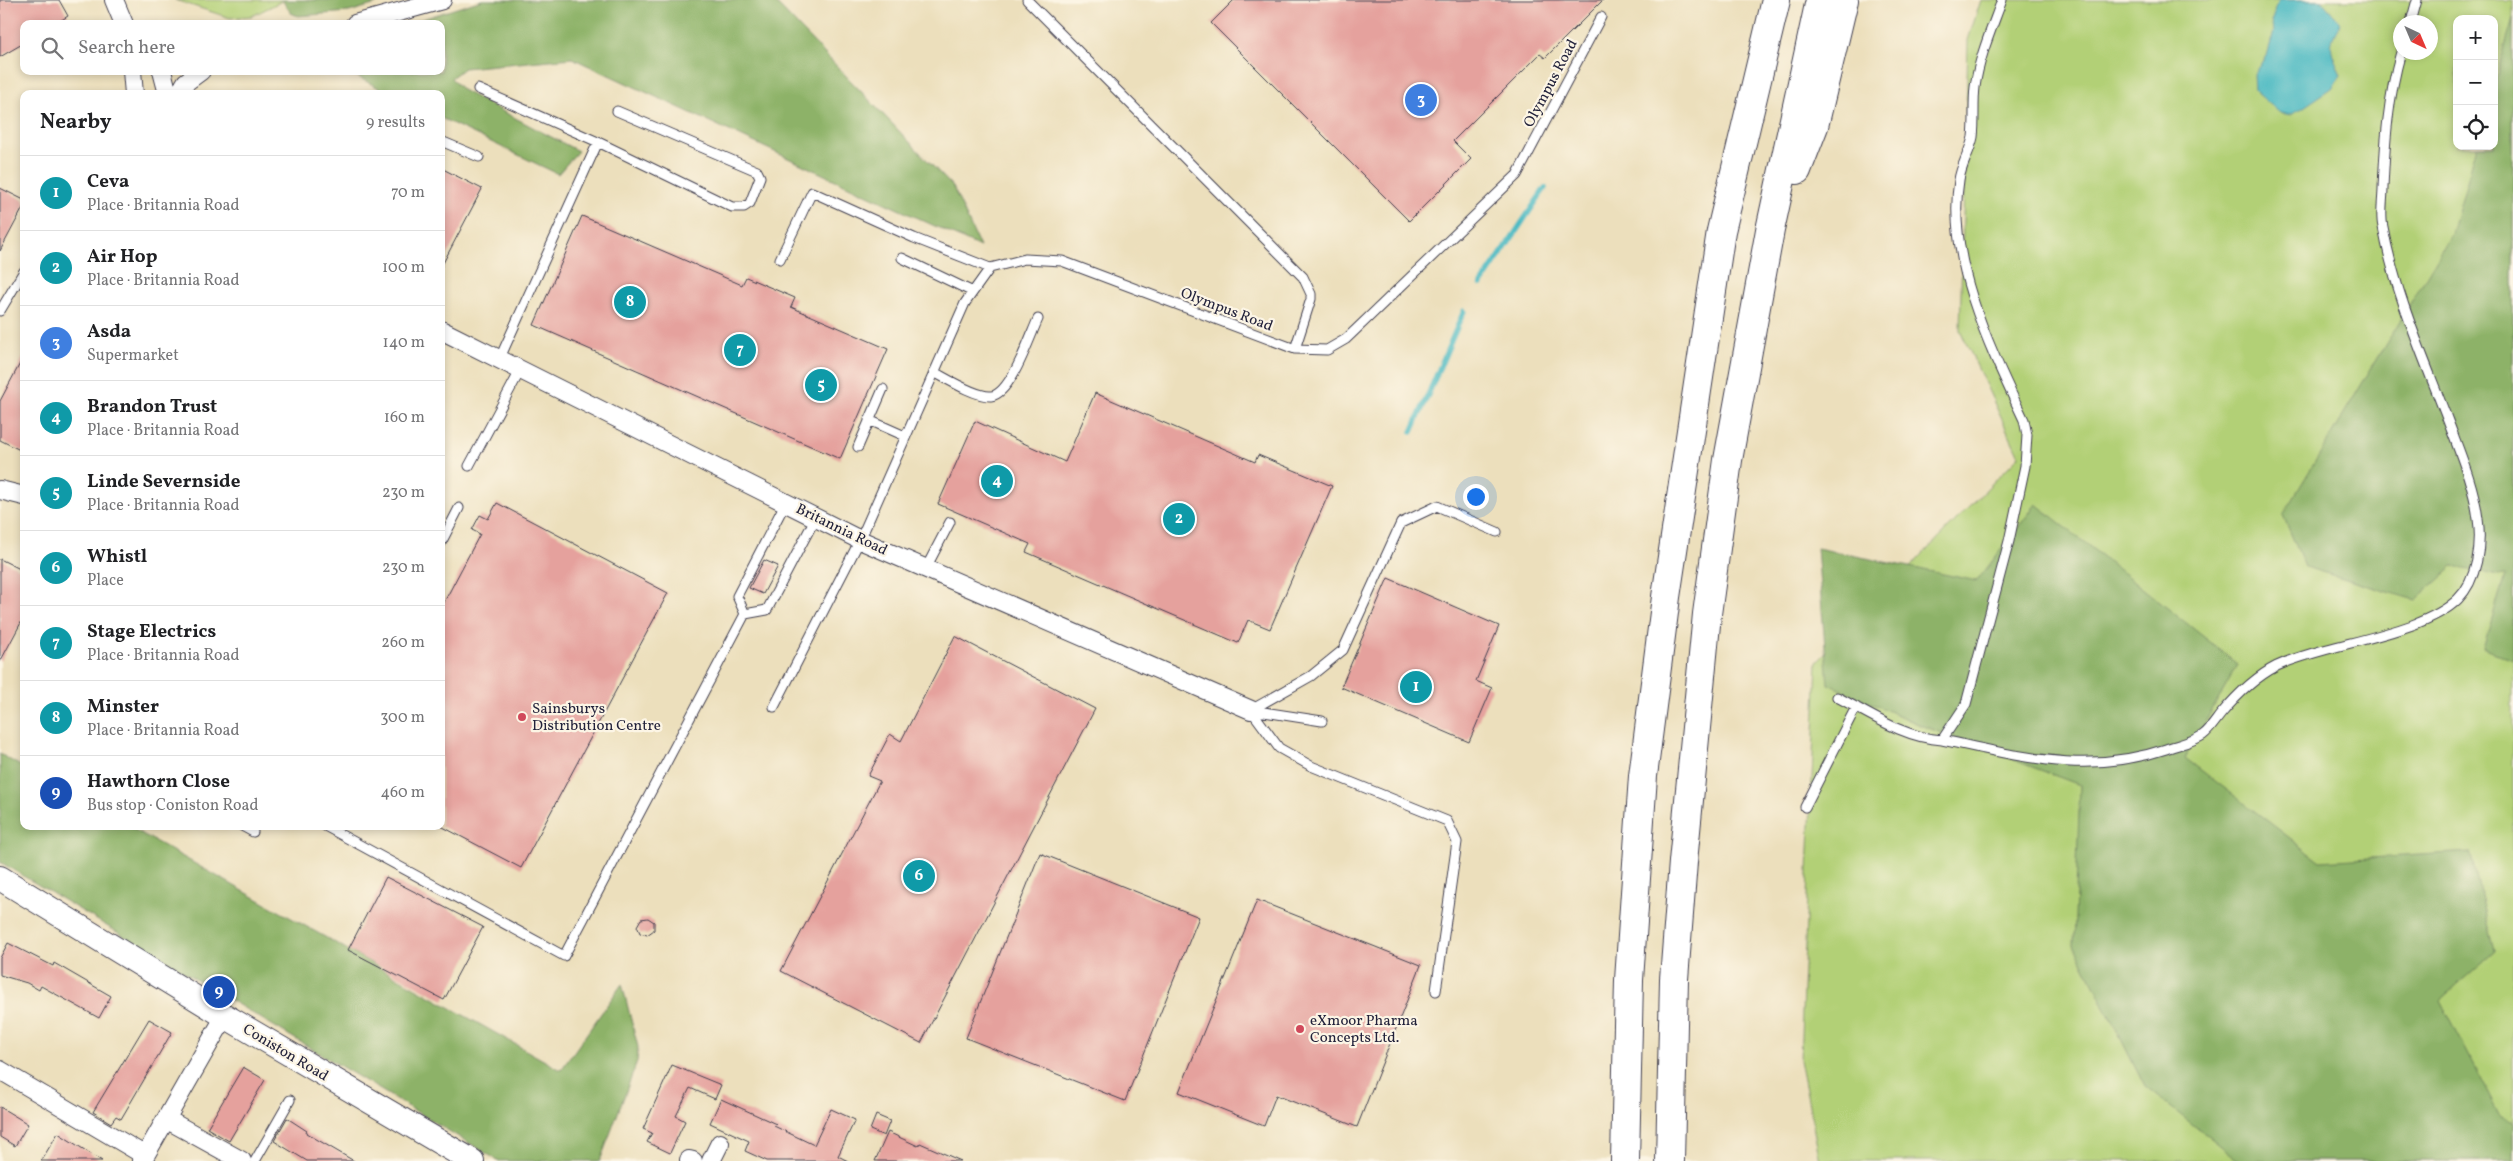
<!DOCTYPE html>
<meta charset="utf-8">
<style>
:root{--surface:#fff;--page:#f2f2f2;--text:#202124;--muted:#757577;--line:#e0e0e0;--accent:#0f766e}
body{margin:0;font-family:Vollkorn,serif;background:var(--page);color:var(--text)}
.controls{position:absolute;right:15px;top:15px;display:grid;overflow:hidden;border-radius:10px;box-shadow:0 2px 8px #0003}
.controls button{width:45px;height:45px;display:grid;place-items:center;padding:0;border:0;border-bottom:1px solid var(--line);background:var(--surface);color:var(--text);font:25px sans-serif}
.compass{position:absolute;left:2393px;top:15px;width:45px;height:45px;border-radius:50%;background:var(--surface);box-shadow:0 2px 8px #0003;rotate:136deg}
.you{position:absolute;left:1475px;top:496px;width:18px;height:18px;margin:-12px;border:4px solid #fff;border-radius:50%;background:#1a73e8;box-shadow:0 0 0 8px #1a73e833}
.badge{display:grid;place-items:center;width:32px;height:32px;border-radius:50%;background:var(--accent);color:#fff;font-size:16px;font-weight:700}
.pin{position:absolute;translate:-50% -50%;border:2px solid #fff;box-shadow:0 1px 5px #0006}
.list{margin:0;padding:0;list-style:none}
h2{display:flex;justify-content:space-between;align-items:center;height:65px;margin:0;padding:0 20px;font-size:21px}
h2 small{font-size:16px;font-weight:400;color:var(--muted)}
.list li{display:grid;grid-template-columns:32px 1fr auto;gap:15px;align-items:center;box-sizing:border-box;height:75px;padding:0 20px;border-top:1px solid var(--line)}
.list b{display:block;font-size:19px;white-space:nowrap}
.list p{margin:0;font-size:16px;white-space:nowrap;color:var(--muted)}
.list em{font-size:16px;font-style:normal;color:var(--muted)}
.icon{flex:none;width:28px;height:28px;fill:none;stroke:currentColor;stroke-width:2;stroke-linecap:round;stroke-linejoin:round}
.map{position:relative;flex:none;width:2513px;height:1161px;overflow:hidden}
.search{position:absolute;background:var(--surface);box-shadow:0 2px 8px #0003;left:20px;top:20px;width:425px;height:55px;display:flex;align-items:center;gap:12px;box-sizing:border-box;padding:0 18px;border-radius:10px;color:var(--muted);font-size:19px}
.panel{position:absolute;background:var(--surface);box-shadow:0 2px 8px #0003;left:20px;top:90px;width:425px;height:740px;border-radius:10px}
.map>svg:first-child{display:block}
.green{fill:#b2d076;stroke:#6a7958;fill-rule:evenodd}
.forest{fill:#8db267;stroke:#586a51}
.water{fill:#4ab9c2;stroke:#366e7e}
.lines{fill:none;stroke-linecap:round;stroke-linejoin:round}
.stream{stroke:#4ab9c2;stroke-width:5.5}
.building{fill:#e5a19d}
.lane-casing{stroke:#403e4e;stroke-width:11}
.street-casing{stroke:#403e4e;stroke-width:20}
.secondary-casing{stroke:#403e4e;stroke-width:26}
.highway-casing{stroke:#403e4e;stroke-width:30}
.lane{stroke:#fff;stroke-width:9}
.street{stroke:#fff;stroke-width:18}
.secondary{stroke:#fff;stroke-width:24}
.highway{stroke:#fff;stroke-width:28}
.poi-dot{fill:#d1495b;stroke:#fcf5e5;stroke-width:2}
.labels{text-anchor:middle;stroke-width:4.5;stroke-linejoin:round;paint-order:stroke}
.street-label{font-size:15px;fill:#22223b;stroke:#fcf5e5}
.poi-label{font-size:15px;fill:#22223b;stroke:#fcf5e5;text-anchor:start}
</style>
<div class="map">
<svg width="2513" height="1161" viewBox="0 0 2513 1161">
<rect width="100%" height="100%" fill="#fcf5e5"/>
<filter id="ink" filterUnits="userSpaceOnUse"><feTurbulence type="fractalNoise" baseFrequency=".02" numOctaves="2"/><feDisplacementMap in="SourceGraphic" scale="10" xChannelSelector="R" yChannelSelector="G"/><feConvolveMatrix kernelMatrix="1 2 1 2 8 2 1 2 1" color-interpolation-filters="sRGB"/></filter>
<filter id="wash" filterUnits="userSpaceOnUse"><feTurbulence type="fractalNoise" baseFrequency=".0096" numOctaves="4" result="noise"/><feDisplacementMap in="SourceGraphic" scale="20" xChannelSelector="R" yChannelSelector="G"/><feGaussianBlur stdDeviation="1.12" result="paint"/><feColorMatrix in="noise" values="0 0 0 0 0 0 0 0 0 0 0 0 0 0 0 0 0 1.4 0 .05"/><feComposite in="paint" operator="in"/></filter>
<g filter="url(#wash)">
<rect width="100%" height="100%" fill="#ecdfbc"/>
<path class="green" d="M175 0H282V1L252 16 230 18Z
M1981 0H2513V1161H1820L1800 1060 1817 662 2019 456 1960 330 1968 40ZM2457 19H2494V146H2457ZM2400 22H2430V52H2400Z"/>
<path class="forest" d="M282 0H375L376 4 349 12 298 16 291 13Z
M482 0H773L953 187 980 247 572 58 464 68 451 78 462 90 578 151 558 174 441 118V94H390L347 71H441V24H407Z
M2513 18V660L2483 648 2505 576 2453 567 2415 600 2305 567 2283 515 2452 234 2477 146H2494V85Z
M2036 504 2238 664 2185 758 2320 861 2470 852 2495 951 2440 1000 2501 1117 2513 1122V1161H2239L2145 1087 2074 945 2080 785 1918 724 1828 684 1817 548 1977 581Z
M0 754 24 768V826H128L561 1070 622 984 638 1047 637 1062 600 1161H499L0 862Z"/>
<path class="water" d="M2279 0H2321L2341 23C2325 47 2332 51 2341 75L2332 88 2292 115 2280 113 2255 91 2254 75 2267 56 2274 31 2271 22Z"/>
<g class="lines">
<path class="stream" d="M1481 284 1545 188
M1412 432 1464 311"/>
</g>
<g id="blocks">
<path class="building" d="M0 0H59L68 16 55 24H24V43L0 57Z
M1234 0H1603L1545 58 1540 54 1453 141 1471 159 1409 221 1211 23Z
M441 168 482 189 441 267Z
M0 188 24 200V206L0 251Z
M582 216 742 285 746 277 795 298 791 307 888 349 840 459 534 325Z
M24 356V452L0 440V401Z
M1095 393 1255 462 1258 455 1332 486 1270 629 1248 620 1238 643 1026 552 1030 544 938 504 975 421 1065 462Z
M497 503 668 593 521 868 441 826V608L480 534 472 530 480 515 488 519Z
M0 559 24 571V617L0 662Z
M764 560 778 566 763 594 749 588Z
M1388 578 1499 626 1476 681 1492 688 1469 742 1341 687Z
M955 636 1095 709 921 1043 781 971 880 781 868 776 890 734 901 741Z
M1040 853 1199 917 1125 1101 966 1038Z
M386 877 483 927 444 1000 348 950Z
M1257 900 1421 965 1357 1127 1276 1095 1264 1126 1179 1092Z
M648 918 654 922V930L647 935 640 933 637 926 641 919Z
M8 943 53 966 54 963 111 996 99 1018 41 986 39 990 27 983 0 975V958Z
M149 1019 172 1032 121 1119 116 1116 111 1123 93 1112Z
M672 1065 721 1085 715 1099 690 1088 676 1116 685 1121 670 1153 647 1142 652 1133 643 1129Z
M243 1067 265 1080 229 1141 207 1128Z
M721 1099 776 1124 774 1126 814 1145 831 1109 855 1120 838 1156 848 1161H767L745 1151 749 1141 710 1123Z
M0 1107 28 1124 15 1146 0 1137Z
M876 1115 890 1121 884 1136 870 1130Z
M287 1118 307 1131 306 1133 354 1161H307L274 1141Z
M888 1132 918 1146 920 1143 961 1161H875Z
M58 1133 102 1161H41Z"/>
</g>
</g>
<g filter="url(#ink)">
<use href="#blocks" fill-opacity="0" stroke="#403e4e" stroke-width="1"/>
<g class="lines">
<defs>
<path id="lane" d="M1027 0 1303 277 1311 294V299L1295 349
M2411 22 2417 0
M478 89 598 142 732 207H744L750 203 760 177 757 171 617 111
M441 141 479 157
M902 258 971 291
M780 259 812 192 914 238 990 268
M0 311 24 271
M499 360 598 142
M934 372C947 379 976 397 991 396 1011 394 1030 336 1038 319
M869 420 905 436
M858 447 883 389
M469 466 521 369
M786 502 737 596 745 614 767 610 816 517
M441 543 459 508
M926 568 950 522
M1837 697C1870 714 1904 738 1942 740L1966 704 2009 541 2025 466 2027 435 2024 420C1991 350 1946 259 1959 180 1961 165 1970 152 1973 137 1975 121 1973 104 1975 87 1979 57 1992 28 2002 0
M774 707 860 540 965 303 990 268 1025 259 1062 261 1295 349 1327 350 1346 339 1517 175 1601 17
M1251 710 1279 748 1311 766 1447 821 1457 842 1436 991
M1251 710 1311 676 1343 650 1401 523 1437 506 1497 532
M1251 710 1322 721
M1942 740C2020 756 2087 776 2166 749 2177 745 2193 742 2203 735 2210 730 2216 720 2221 714 2237 695 2255 677 2277 666 2326 643 2422 635 2458 599 2477 580 2482 545 2478 519 2474 486 2460 453 2448 421 2424 358 2395 294 2383 227 2380 215 2383 200 2383 188 2385 142 2388 97 2401 52
M1805 807 1856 707
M242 826 253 832
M325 826 564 956 745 614
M255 1161 290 1100"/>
<path id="street" d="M114 0 124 24
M355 24 442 0
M132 71 134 94
M162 71 168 94
M179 94 186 82 201 71
M441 330 860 540 1251 710
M0 490 24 496
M0 1070 144 1155
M166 1119 242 1161
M689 1160 693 1161
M142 1161 225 1016
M711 1161 720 1143"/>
<path id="secondary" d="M0 878 225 1016 472 1161"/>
<path id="highway" d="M1797 170 1814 126 1844 0
M1625 1161 1629 980 1643 776 1666 597 1721 231 1776 0
M1670 1161 1674 979 1683 862 1707 614 1728 460 1770 230 1820 0"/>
</defs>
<use href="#lane" class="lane-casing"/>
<use href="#street" class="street-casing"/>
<use href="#secondary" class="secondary-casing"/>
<use href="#highway" class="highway-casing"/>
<use href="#lane" class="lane"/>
<use href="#street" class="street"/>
<use href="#secondary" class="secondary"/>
<use href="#highway" class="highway"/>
</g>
</g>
<g class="poi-dot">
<circle cx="522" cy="717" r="5"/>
<circle cx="1300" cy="1029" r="5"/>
</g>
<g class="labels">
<g class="street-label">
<text transform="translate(1550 83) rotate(-62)" y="5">Olympus Road</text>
<text transform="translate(1227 309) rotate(21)" y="5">Olympus Road</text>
<text transform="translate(842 529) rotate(26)" y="5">Britannia Road</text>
<text transform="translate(286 1052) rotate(31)" y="5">Coniston Road</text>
</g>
<g class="poi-label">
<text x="532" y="713">Sainsburys<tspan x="532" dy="17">Distribution Centre</tspan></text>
<text x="1310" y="1025">eXmoor Pharma<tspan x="1310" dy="17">Concepts Ltd.</tspan></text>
</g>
</g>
</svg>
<div class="controls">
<button>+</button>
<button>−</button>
<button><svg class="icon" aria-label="locate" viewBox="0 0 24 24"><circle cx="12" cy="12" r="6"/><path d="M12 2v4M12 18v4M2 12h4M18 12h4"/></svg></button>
</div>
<svg class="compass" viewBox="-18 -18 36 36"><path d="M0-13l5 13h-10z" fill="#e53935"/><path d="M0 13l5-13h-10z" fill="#757577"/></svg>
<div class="you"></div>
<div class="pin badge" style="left:1416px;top:687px;background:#0f9aa8">1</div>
<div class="pin badge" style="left:1179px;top:519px;background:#0f9aa8">2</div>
<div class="pin badge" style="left:1421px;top:100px;background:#3f7fe0">3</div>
<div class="pin badge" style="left:997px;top:481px;background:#0f9aa8">4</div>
<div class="pin badge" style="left:821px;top:385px;background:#0f9aa8">5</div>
<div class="pin badge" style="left:919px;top:876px;background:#0f9aa8">6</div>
<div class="pin badge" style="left:740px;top:350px;background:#0f9aa8">7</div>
<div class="pin badge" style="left:630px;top:302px;background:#0f9aa8">8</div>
<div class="pin badge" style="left:219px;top:992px;background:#1a4fb4">9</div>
<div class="search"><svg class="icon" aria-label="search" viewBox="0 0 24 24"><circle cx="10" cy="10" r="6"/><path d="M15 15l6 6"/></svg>Search here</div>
<section class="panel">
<h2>Nearby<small>9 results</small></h2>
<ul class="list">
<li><span class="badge" style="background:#0f9aa8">1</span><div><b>Ceva</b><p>Place · Britannia Road</p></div><em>70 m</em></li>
<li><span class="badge" style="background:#0f9aa8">2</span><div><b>Air Hop</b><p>Place · Britannia Road</p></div><em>100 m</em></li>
<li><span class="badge" style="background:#3f7fe0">3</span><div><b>Asda</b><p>Supermarket</p></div><em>140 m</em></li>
<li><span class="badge" style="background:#0f9aa8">4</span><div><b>Brandon Trust</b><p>Place · Britannia Road</p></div><em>160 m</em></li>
<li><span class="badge" style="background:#0f9aa8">5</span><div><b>Linde Severnside</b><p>Place · Britannia Road</p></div><em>230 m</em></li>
<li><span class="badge" style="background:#0f9aa8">6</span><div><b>Whistl</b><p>Place</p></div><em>230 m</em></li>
<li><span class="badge" style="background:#0f9aa8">7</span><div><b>Stage Electrics</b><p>Place · Britannia Road</p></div><em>260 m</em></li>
<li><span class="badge" style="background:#0f9aa8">8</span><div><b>Minster</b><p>Place · Britannia Road</p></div><em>300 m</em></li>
<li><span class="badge" style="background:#1a4fb4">9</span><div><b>Hawthorn Close</b><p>Bus stop · Coniston Road</p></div><em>460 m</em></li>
</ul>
</section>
</div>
